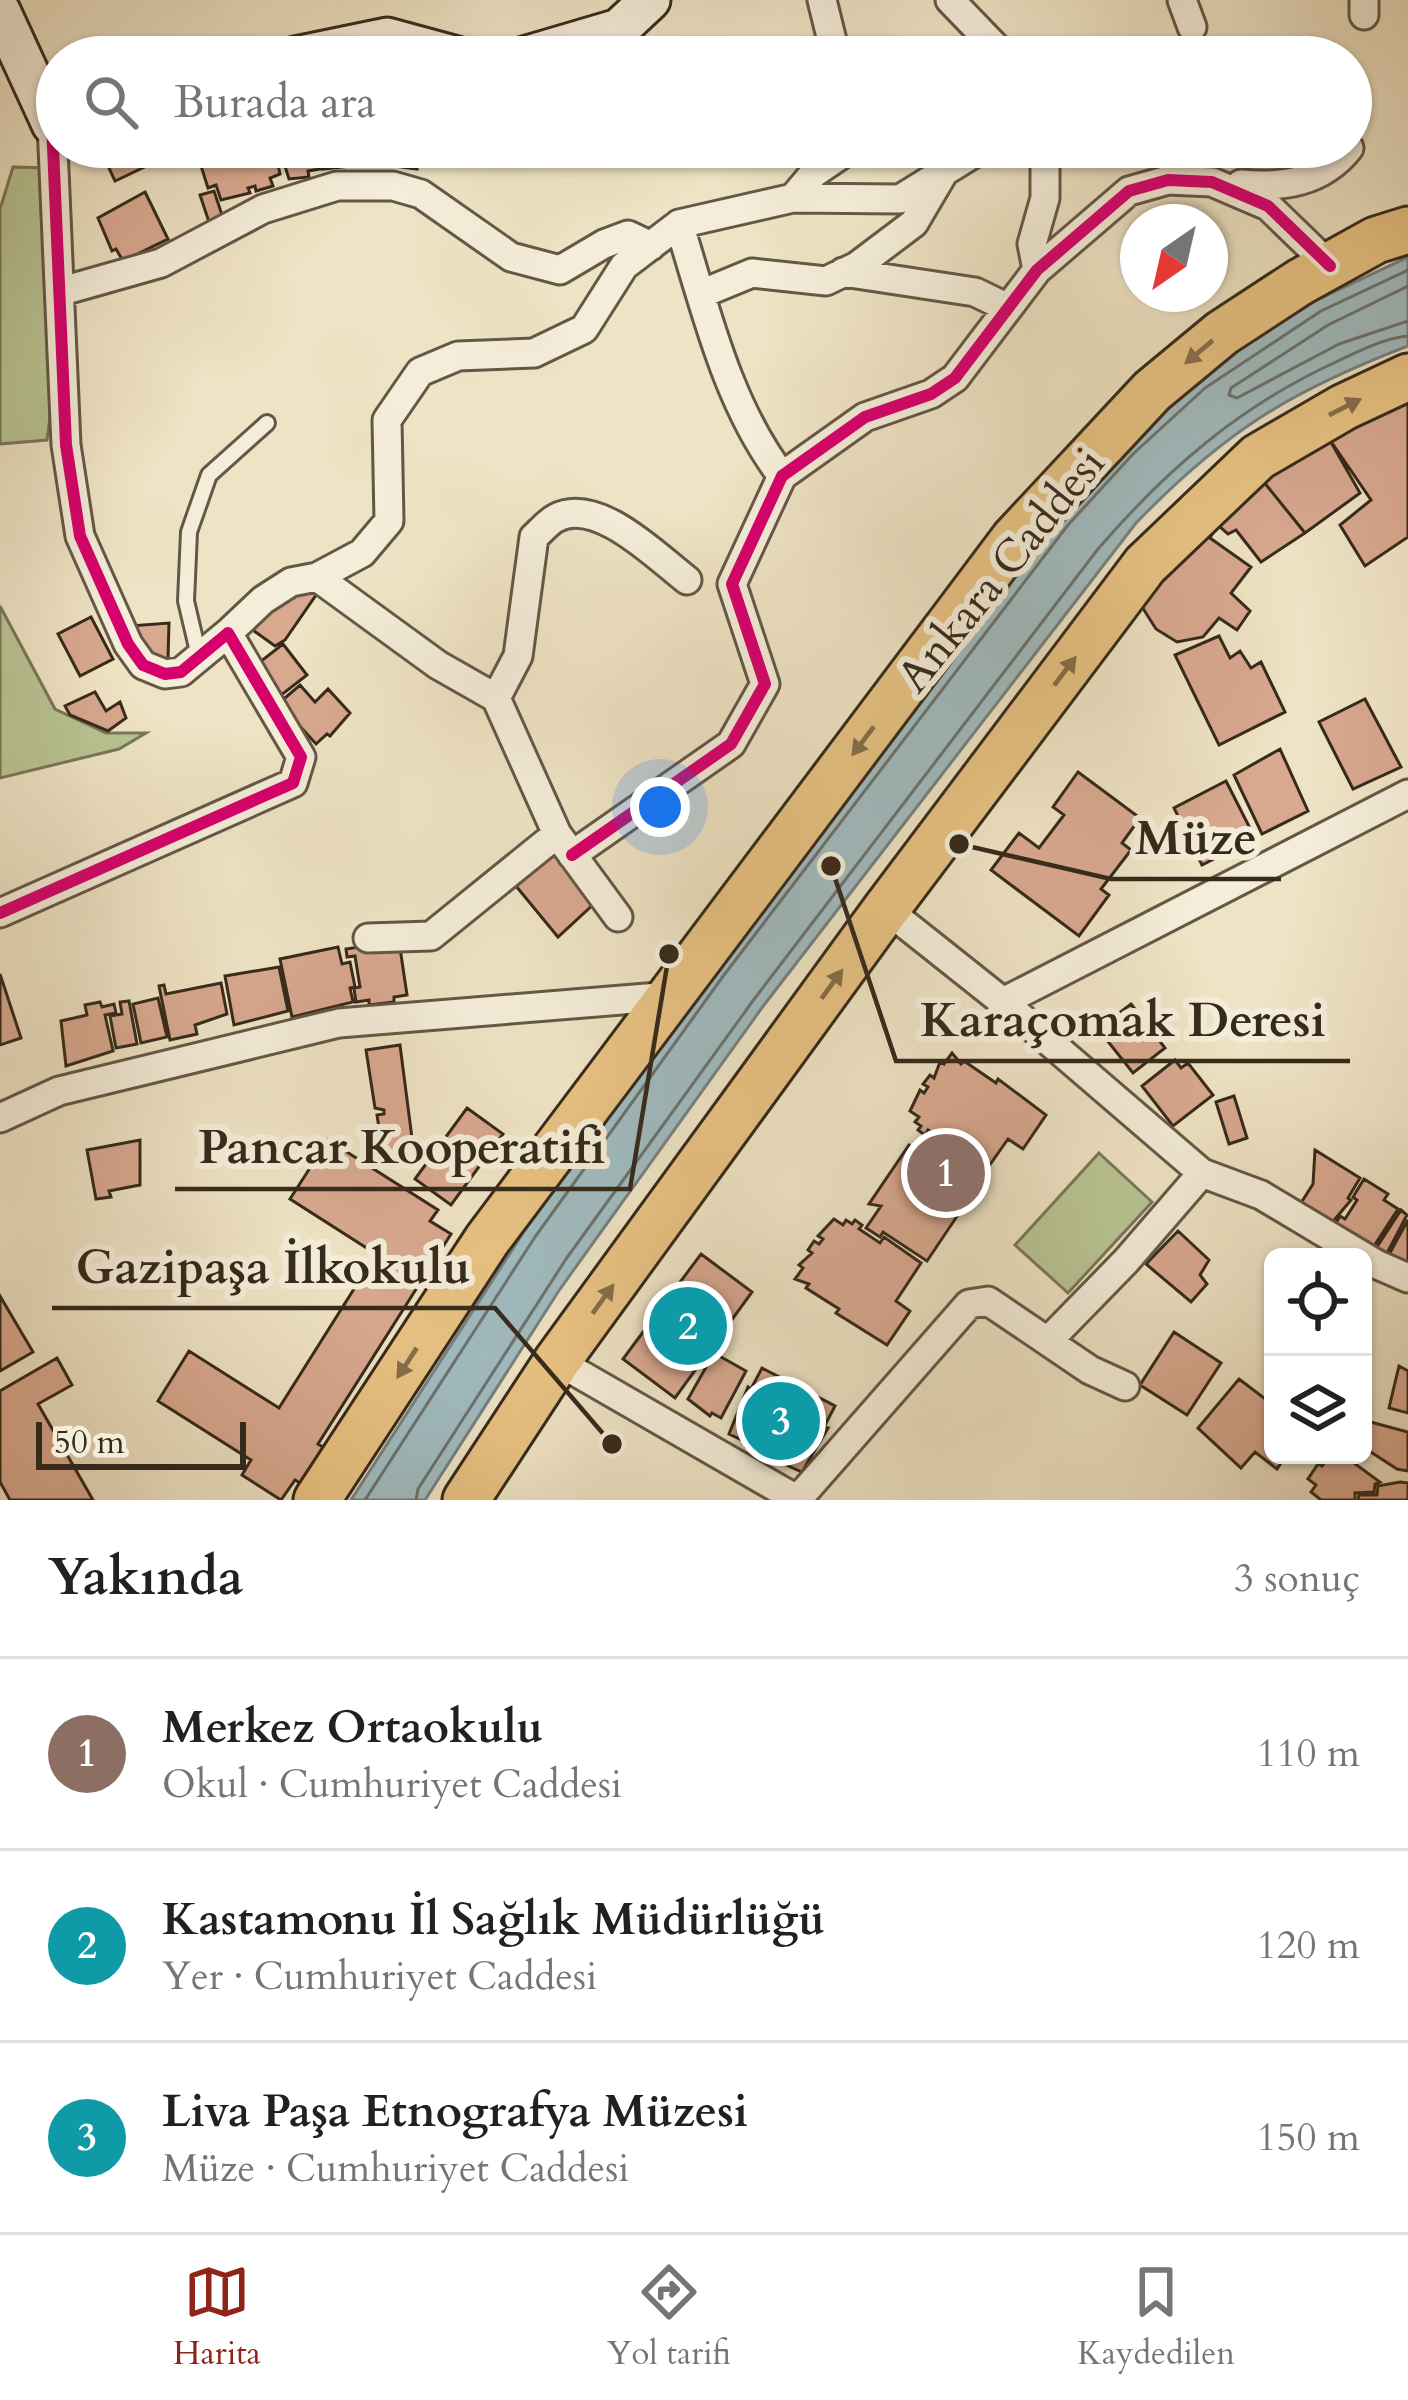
<!DOCTYPE html>
<html lang="tr">
<meta charset="utf-8">
<style>
:root{--surface:#fff;--page:#f2f2f2;--text:#202124;--muted:#757577;--line:#e0e0e0;--accent:#8f2418}
body{margin:0;font-family:Cardo,serif;background:var(--page);color:var(--text)}
.controls{position:absolute;right:36px;bottom:36px;display:grid;overflow:hidden;border-radius:18px;box-shadow:0 3px 9px #0004}
.controls button{width:108px;height:108px;display:grid;place-items:center;padding:0;border:0;border-bottom:3px solid var(--line);background:var(--surface);color:var(--text);font:60px sans-serif}
.compass{position:absolute;left:1120px;top:204px;width:108px;height:108px;border-radius:50%;background:var(--surface);box-shadow:0 3px 9px #0004;rotate:214deg}
.scale{position:absolute;left:36px;bottom:30px;width:210px;box-sizing:border-box;padding-left:12px;border:6px solid #362a1b;border-top:0;font-size:33px;line-height:42px;white-space:nowrap;color:#362a1b;-webkit-text-stroke:9px #f4edd9;paint-order:stroke}
.you{position:absolute;left:660px;top:807px;width:42px;height:42px;margin:-30px;border:9px solid #fff;border-radius:50%;background:#1a73e8;box-shadow:0 0 0 18px #1a73e833}
.badge{display:grid;place-items:center;width:78px;height:78px;border-radius:50%;background:var(--accent);color:#fff;font-size:39px;font-weight:700}
.pin{position:absolute;translate:-50% -50%;border:6px solid #fff;box-shadow:0 3px 12px #0006}
.list{margin:0;padding:0;list-style:none}
h2{display:flex;justify-content:space-between;align-items:center;height:156px;margin:0;padding:0 48px;font-size:51px}
h2 small{font-size:39px;font-weight:400;color:var(--muted)}
.list li{display:grid;grid-template-columns:78px 1fr auto;gap:36px;align-items:center;box-sizing:border-box;height:192px;padding:0 48px;border-top:3px solid var(--line)}
.list b{display:block;font-size:45px;white-space:nowrap}
.list p{margin:0;font-size:39px;white-space:nowrap;color:var(--muted)}
.list em{font-size:39px;font-style:normal;color:var(--muted)}
.icon{flex:none;width:66px;height:66px;fill:none;stroke:currentColor;stroke-width:2;stroke-linecap:round;stroke-linejoin:round}
.map{position:relative;flex:none;width:1408px;height:1500px;overflow:hidden}
.search{position:absolute;background:var(--surface);box-shadow:0 3px 9px #0004;left:36px;right:36px;top:36px;height:132px;display:flex;align-items:center;gap:30px;box-sizing:border-box;padding:0 42px;border-radius:66px;color:var(--muted);font-size:45px}
.sheet{height:732px;background:var(--surface)}
nav{display:flex;justify-content:space-around;align-items:center;box-sizing:border-box;height:168px;border-top:3px solid var(--line);background:var(--surface);font-size:33px;color:var(--muted)}
nav a{display:grid;justify-items:center;gap:6px}
nav .on{color:var(--accent)}
.map>svg:first-child{display:block}
.green{fill:#b9c494;stroke:#787758;stroke-width:3}
.water{fill:#a0bbc0;stroke:#76817e;stroke-width:3}
.lines{fill:none;stroke-linecap:round;stroke-linejoin:round}
.shore{stroke:#6b726e;stroke-width:3}
.building{fill:#d8a88f;stroke:#362a1b;stroke-width:3}
.lane-casing{stroke:#645845;stroke-width:20}
.street-casing{stroke:#645845;stroke-width:33}
.secondary-casing{stroke:#362a1b;stroke-width:45}
.primary-casing{stroke:#362a1b;stroke-width:51}
.lane{stroke:#f4edd9;stroke-width:14}
.street{stroke:#f4edd9;stroke-width:27}
.secondary{stroke:#f4edd9;stroke-width:39}
.primary{stroke:#e7c282;stroke-width:45}
.cycleway-casing{stroke:#f4edd9;stroke-width:20}
.cycleway{stroke:#d6006c;stroke-width:12}
.oneway{fill:#866e49}
.labels{text-anchor:middle;stroke-width:12;stroke-linejoin:round;paint-order:stroke}
.street-label{font-size:45px;fill:#362a1b;stroke:#f4edd9}
.leader{fill:none;stroke:#362a1b;stroke-width:4.5}
.callout-dot{fill:#362a1b;stroke:#f4edd9;stroke-width:4.5}
.callout-label{font-size:48px;text-anchor:middle;font-weight:bold;fill:#362a1b;stroke:#f4edd9;stroke-width:12;stroke-linejoin:round;paint-order:stroke}
</style>
<div class="map">
<svg width="1408" height="1500" viewBox="0 0 1408 1500">
<rect width="100%" height="100%" fill="#eee3c4"/>
<filter id="stains"><feTurbulence type="fractalNoise" baseFrequency=".00167" numOctaves="4"/><feColorMatrix values="0 0 0 0 .2 0 0 0 0 .09 0 0 0 0 .02 0 0 0 .5 -.17"/></filter>
<radialGradient id="worn" r=".72"><stop offset=".6" stop-color="#630" stop-opacity="0"/><stop offset="1" stop-color="#630" stop-opacity=".3"/></radialGradient>
<path class="green" d="M13 167 49 168 57 364 47 440 0 444V209Z
M0 606 55 709 106 733H146L119 749 0 778Z
M1099 1153 1152 1202 1068 1293 1015 1245Z"/>
<path class="water" d="M1408 257V346C1289 392 1225 431 1136 523L764 1005 560 1289 425 1500H351L525 1230 714 968 1058 517 1160 411 1236 350 1315 301Z"/>
<g class="lines">
<path class="shore" d="M1408 286 1328 325 1231 388 1229 395 1237 398 1339 344 1408 321
M365 1500 535 1237 724 975 1068 525 1133 454 1205 388 1321 311 1408 270
M416 1500 418 1489 566 1259 755 998 1098 549C1167 469 1241 405 1338 361 1359 351 1385 338 1408 336"/>
</g>
<path class="building" d="M108 147H150L157 161 115 181 102 153Z
M258 147H274L280 174 270 178 273 186 256 191 255 186 248 188 250 193 221 200 216 185 208 188 201 166Z
M279 147H316L320 169 308 171 309 177 289 179Z
M321 147H368L370 164 323 169Z
M375 147H420L417 169 372 163Z
M214 191 223 218 209 222 200 195Z
M145 192 168 239 123 261 116 249 112 251 98 218Z
M1401 391 1408 402V537L1365 566 1340 525 1371 500 1328 437Z
M1328 437 1360 493 1305 533 1259 476Z
M1259 476 1305 533 1261 562 1236 530 1228 534 1212 520Z
M1205 523 1215 529 1210 538 1251 567 1231 593 1250 611 1237 630 1219 618 1203 637 1177 642 1156 629 1137 599Z
M299 583 316 595 285 640 275 646 250 628Z
M91 617 113 659 80 676 58 634Z
M169 623 168 659 145 656 129 626Z
M1219 636 1230 658 1240 651 1251 668 1261 662 1285 712 1219 745 1175 655Z
M283 644 307 675 280 696 256 665Z
M300 685 315 702 328 689 350 713 330 736 327 734 316 744 279 703Z
M95 692 106 711 120 702 126 718 108 731 70 715 65 706Z
M1365 699 1401 767 1353 789 1319 722Z
M1280 749 1308 811 1262 834 1234 775Z
M1078 772 1140 818 1122 843 1131 850 1101 889 1109 895 1079 936 991 870 1019 833 1039 848 1064 815 1053 807Z
M1226 781 1255 838 1202 865 1174 808Z
M556 845 598 900 558 937 511 880Z
M399 941 407 995 394 997V1002L369 1005V1000L356 1002 354 988 360 987 355 956 347 957 346 949Z
M338 947 342 964 350 962 355 987 350 988 353 1002 292 1017 280 959Z
M279 967 288 1011 234 1025 225 976Z
M0 974 21 1038 0 1045Z
M221 983 227 1014 195 1025 197 1034 170 1040 159 986 164 985 166 994Z
M158 998 167 1037 141 1043 133 1004Z
M129 1001 137 1044 116 1048 110 1016 122 1014 120 1002Z
M100 1002 102 1007 114 1004 116 1013 105 1015 113 1051 66 1066 61 1021 87 1015 85 1005Z
M1131 1004 1165 1048 1133 1073 1098 1029Z
M400 1045 413 1146 383 1154 377 1115 384 1114V1110L375 1108 366 1050Z
M952 1053 961 1064 964 1061 996 1083 998 1079 1046 1115 1023 1149 1008 1139 982 1176 945 1151 949 1145 928 1130 925 1135 918 1130 921 1126 915 1122 919 1117 910 1111 920 1090 924 1093 928 1087 923 1084 930 1075 934 1078 940 1062 944 1064Z
M1175 1060 1181 1068 1188 1063 1213 1095 1173 1126 1142 1086Z
M1234 1096 1247 1138 1229 1144 1216 1102Z
M467 1108 503 1134 451 1205 415 1179Z
M928 1136 944 1148 942 1151 982 1179 927 1261 883 1232 880 1237 866 1228 881 1206 869 1204 909 1145 916 1150 914 1157Z
M140 1140V1185L109 1191 111 1197 96 1199 87 1150Z
M328 1140 438 1210 430 1221 451 1234 318 1444 331 1452 308 1488 295 1480 281 1500 242 1475 251 1460 158 1401 189 1351 279 1408 376 1254 290 1199Z
M1315 1150 1360 1178 1348 1198 1351 1200 1330 1225 1301 1203 1313 1184Z
M1364 1179 1388 1194 1384 1200 1398 1209 1372 1249 1333 1228 1340 1216 1345 1219 1357 1200 1353 1197Z
M1401 1210 1407 1215 1385 1257 1373 1253Z
M834 1219 843 1225 846 1220 852 1224 855 1220 862 1225 859 1229 880 1243 884 1237 921 1263 896 1301 910 1311 887 1345 836 1313 839 1309 806 1288 809 1284 795 1279 803 1268 799 1265 812 1253 808 1250 814 1241 819 1244 823 1239 818 1236Z
M1408 1220V1271L1386 1260Z
M1178 1231 1209 1260 1200 1275 1207 1284 1191 1302 1146 1264Z
M701 1254 752 1292 675 1398 623 1359Z
M0 1296 33 1352 0 1371Z
M1174 1332 1221 1363 1187 1415 1140 1385Z
M714 1353 746 1371 721 1418 712 1413 710 1416 688 1399Z
M57 1358 72 1385 38 1404 93 1500H10L0 1482V1391Z
M1399 1366 1408 1371V1413L1389 1408Z
M762 1368 835 1406 824 1427 828 1428 802 1472 746 1447 748 1443 729 1434 748 1387 751 1389Z
M1239 1379 1273 1405V1455H1286L1277 1469 1255 1452 1241 1468 1198 1428Z
M1363 1420 1408 1432V1471L1397 1469 1363 1447Z
M1330 1455H1343L1380 1482 1375 1484 1374 1492 1355 1493V1500H1321L1311 1492 1316 1485 1308 1479 1318 1464 1322 1466Z
M1400 1482 1408 1483V1500H1358L1359 1495H1377L1378 1486Z"/>
<g class="lines">
<defs>
<path id="lane" d="M199 656 186 601 189 532 209 475 267 423"/>
<path id="street" d="M822 0 836 57
M950 0 1005 57
M1182 0 1192 27
M1364 0V15
M1241 184C1283 188 1322 182 1349 148
M793 198 900 199 984 147
M679 224C706 310 727 404 782 476
M1037 270 1032 244 1045 198V147
M843 272 975 292 1008 308
M62 291 161 263 263 209 337 186H393L421 194 511 257 560 270 604 244 628 235 651 246
M701 294 752 273 826 281 857 266 914 223 944 172
M317 577 438 665 496 698 557 834 618 917
M228 633 263 600 291 582 317 577 362 553 389 521 387 420 420 372 458 356 534 353 584 329 624 266 679 224 793 198 814 173 839 156 843 147
M496 698 518 656 534 537C540 532 548 522 556 518 597 496 656 556 687 580
M572 855 731 744 765 684 732 584 782 476 865 417 931 394 955 378 1037 270 1129 191 1168 180 1212 182 1268 206 1330 266
M886 909 1003 1002 1202 1173 1261 1195 1378 1265 1408 1278
M0 913 293 783 301 757 228 633 181 672 165 674 143 665 128 644 80 536 66 445 52 124
M368 938 431 936 557 834
M1003 1002 1408 794
M0 1118 59 1091 339 1023 671 996
M1048 1341 1126 1261 1202 1173
M557 1361 798 1500
M798 1499 969 1304 988 1301 1090 1370 1125 1386"/>
<path id="secondary" d="M0 11 52 124 57 123
M295 57 387 38 457 57
M524 57 619 29 650 0"/>
<path id="primary" d="M317 1500 487 1240 1014 539 1152 391 1222 333 1300 282 1376 240 1408 230
M466 1500 557 1361 886 909 1145 565 1258 457 1344 407 1408 377"/>
</defs>
<use href="#lane" class="lane-casing"/>
<use href="#street" class="street-casing"/>
<use href="#secondary" class="secondary-casing"/>
<use href="#primary" class="primary-casing"/>
<use href="#lane" class="lane"/>
<use href="#street" class="street"/>
<use href="#secondary" class="secondary"/>
<use href="#primary" class="primary"/>
<defs>
<path id="cycleway" d="M572 855 731 744 765 684 732 584 782 476 865 417 931 394 955 378 1037 270 1129 191 1168 180 1212 182 1268 206 1330 266
M0 913 293 783 301 757 228 633 181 672 165 674 143 665 128 644 80 536 66 445 52 124"/>
</defs>
<use href="#cycleway" class="cycleway-casing"/>
<use href="#cycleway" class="cycleway"/>
</g>
<defs><path id="oneway-solid" d="M-6-.8H1V-3.2L6.5 0L1 3.2V.8H-6Z" transform="scale(3)"/></defs>
<g class="oneway">
<use href="#oneway-solid" transform="translate(1199 352) rotate(140)"/>
<use href="#oneway-solid" transform="translate(1345 407) rotate(-27)"/>
<use href="#oneway-solid" transform="translate(1065 671) rotate(-53)"/>
<use href="#oneway-solid" transform="translate(863 741) rotate(127)"/>
<use href="#oneway-solid" transform="translate(832 984) rotate(-54)"/>
<use href="#oneway-solid" transform="translate(603 1299) rotate(-54)"/>
<use href="#oneway-solid" transform="translate(407 1363) rotate(123)"/>
</g>
<g class="labels">
<g class="street-label">
<text transform="translate(1000 569) rotate(-51)" y="16">Ankara Caddesi</text>
</g>
</g>
<path class="leader" d="M959 844L1111 879H1281M831 866L896 1061H1350M669 954L630 1189H175M612 1444L495 1308H52"/>
<g class="callout-dot">
<circle cx="959" cy="844" r="12"/>
<circle cx="831" cy="866" r="12"/>
<circle cx="669" cy="954" r="12"/>
<circle cx="612" cy="1444" r="12"/>
</g>
<g class="callout-label">
<text x="1196" y="854">Müze</text>
<text x="1123" y="1036">Karaçomak Deresi</text>
<text x="402" y="1163">Pancar Kooperatifi</text>
<text x="273" y="1283">Gazipaşa İlkokulu</text>
</g>
<rect width="100%" height="100%" filter="url(#stains)"/>
<rect width="100%" height="100%" fill="url(#worn)"/>
</svg>
<div class="controls">
<button><svg class="icon" aria-label="locate" viewBox="0 0 24 24"><circle cx="12" cy="12" r="6"/><path d="M12 2v4M12 18v4M2 12h4M18 12h4"/></svg></button>
<button><svg class="icon" aria-label="layers" viewBox="0 0 24 24"><path d="M12 4l9 5-9 5-9-5zM3 14l9 5 9-5"/></svg></button>
</div>
<svg class="compass" viewBox="-18 -18 36 36"><path d="M0-13l5 13h-10z" fill="#e53935"/><path d="M0 13l5-13h-10z" fill="#757577"/></svg>
<div class="scale">50 m</div>
<div class="you"></div>
<div class="pin badge" style="left:946px;top:1173px;background:#8d6e63">1</div>
<div class="pin badge" style="left:688px;top:1326px;background:#0f9aa8">2</div>
<div class="pin badge" style="left:781px;top:1421px;background:#0f9aa8">3</div>
<div class="search"><svg class="icon" aria-label="search" viewBox="0 0 24 24"><circle cx="10" cy="10" r="6"/><path d="M15 15l6 6"/></svg>Burada ara</div>
</div>
<section class="sheet">
<h2>Yakında<small>3 sonuç</small></h2>
<ul class="list">
<li><span class="badge" style="background:#8d6e63">1</span><div><b>Merkez Ortaokulu</b><p>Okul · Cumhuriyet Caddesi</p></div><em>110 m</em></li>
<li><span class="badge" style="background:#0f9aa8">2</span><div><b>Kastamonu İl Sağlık Müdürlüğü</b><p>Yer · Cumhuriyet Caddesi</p></div><em>120 m</em></li>
<li><span class="badge" style="background:#0f9aa8">3</span><div><b>Liva Paşa Etnografya Müzesi</b><p>Müze · Cumhuriyet Caddesi</p></div><em>150 m</em></li>
</ul>
</section>
<nav>
<a class="on"><svg class="icon" aria-label="map" viewBox="0 0 24 24"><path d="M3 6l6-2 6 2 6-2v14l-6 2-6-2-6 2zM9 4v14M15 6v14"/></svg>Harita</a>
<a><svg class="icon" aria-label="directions" viewBox="0 0 24 24"><path d="M12 3l9 9-9 9-9-9zM9 14v-3h6M13 9l2 2-2 2"/></svg>Yol tarifi</a>
<a><svg class="icon" aria-label="saved" viewBox="0 0 24 24"><path d="M7 4h10v16l-5-4-5 4z"/></svg>Kaydedilen</a>
</nav>
